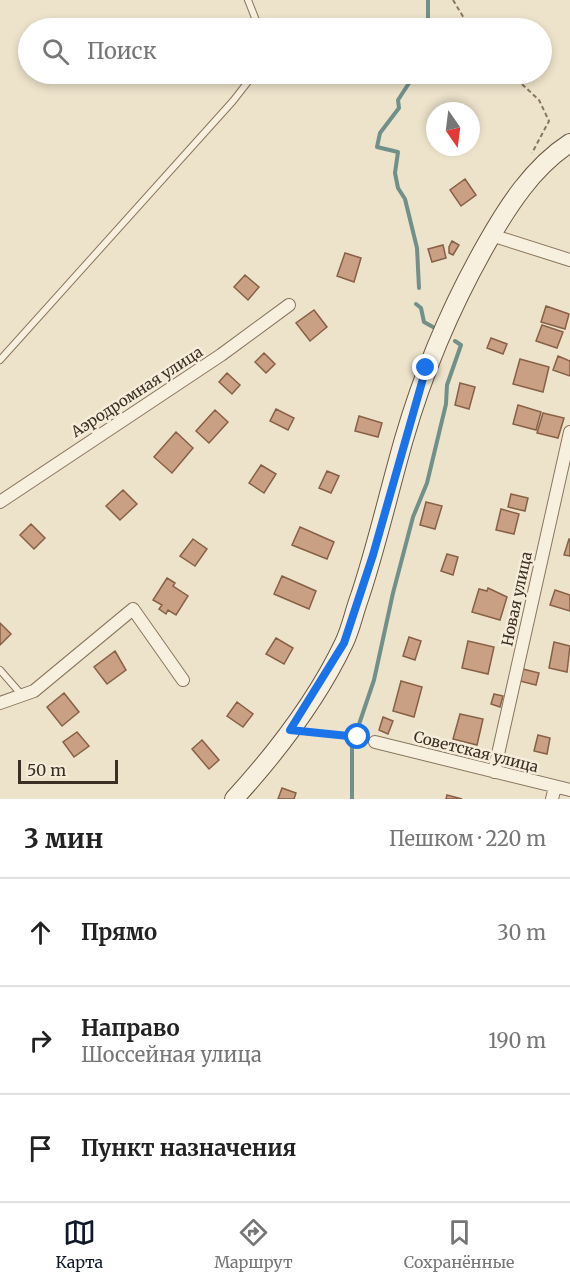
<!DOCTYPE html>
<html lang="ru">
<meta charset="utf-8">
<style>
:root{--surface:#fff;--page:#f2f2f2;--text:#222;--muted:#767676;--line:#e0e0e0;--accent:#111827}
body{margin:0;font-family:Merriweather,serif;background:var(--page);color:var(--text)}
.compass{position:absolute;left:426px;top:102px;width:54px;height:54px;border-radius:50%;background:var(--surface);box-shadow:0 3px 9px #0003;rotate:166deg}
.scale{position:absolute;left:18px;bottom:15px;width:100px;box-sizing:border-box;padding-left:6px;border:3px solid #3b2e22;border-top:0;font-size:16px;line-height:21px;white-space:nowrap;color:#3b2e22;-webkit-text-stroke:4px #f5edda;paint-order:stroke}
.stop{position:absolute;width:18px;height:18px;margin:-14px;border:4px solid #1a73e8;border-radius:50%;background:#fff}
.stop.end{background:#1a73e8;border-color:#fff;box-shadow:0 2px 6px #0008}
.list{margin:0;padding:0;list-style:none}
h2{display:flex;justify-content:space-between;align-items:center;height:78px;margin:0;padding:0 24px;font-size:26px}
h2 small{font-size:20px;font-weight:400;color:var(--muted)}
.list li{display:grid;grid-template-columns:39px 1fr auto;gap:18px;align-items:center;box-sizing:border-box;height:108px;padding:0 24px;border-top:2px solid var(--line)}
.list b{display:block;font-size:22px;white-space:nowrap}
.list p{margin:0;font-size:20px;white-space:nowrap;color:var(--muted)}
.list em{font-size:20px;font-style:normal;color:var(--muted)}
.icon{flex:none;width:33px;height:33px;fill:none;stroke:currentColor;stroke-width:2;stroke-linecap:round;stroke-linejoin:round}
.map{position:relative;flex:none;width:570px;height:799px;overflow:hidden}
.search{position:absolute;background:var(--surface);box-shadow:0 3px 9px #0003;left:18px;right:18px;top:18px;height:66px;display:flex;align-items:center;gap:15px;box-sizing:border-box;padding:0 21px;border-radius:33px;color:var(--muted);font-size:22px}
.sheet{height:402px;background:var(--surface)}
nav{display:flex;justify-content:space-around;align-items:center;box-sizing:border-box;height:84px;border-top:2px solid var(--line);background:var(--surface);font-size:16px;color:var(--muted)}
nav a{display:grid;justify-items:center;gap:3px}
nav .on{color:var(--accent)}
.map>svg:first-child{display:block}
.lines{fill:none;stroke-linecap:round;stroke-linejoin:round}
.stream{stroke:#719089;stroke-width:4}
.building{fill:#c9a083;stroke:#876046;stroke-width:1.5}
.service-casing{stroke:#89765f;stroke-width:8}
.minor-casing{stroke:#89765f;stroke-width:14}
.secondary-casing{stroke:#6b5742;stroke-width:20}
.path{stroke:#89765f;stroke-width:2;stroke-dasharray:4.5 3;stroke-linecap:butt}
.service{stroke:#f8f0de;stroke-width:6}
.minor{stroke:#f8f0de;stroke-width:12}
.secondary{stroke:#f8f0de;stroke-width:18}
.route{stroke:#1a73e8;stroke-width:8}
.labels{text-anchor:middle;stroke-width:5;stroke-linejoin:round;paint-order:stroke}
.street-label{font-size:15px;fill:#3b2e22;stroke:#f5edda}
</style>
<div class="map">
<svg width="570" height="799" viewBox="0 0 570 799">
<rect width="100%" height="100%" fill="#ede3cb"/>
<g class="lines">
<path class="stream" d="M428 28V0
M415 74 398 100 399 108 380 133 377 147 398 152 395 173 398 188 405 199 417 248 419 288
M416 304 421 308 424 322 433 327
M352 799V745L374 680 393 593 413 517 427 483 446 404 447 385 461 345 455 341"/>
</g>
<path class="building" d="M465 179 476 195 461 206 450 190Z
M452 241 459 245 453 255 449 253V247Z
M443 245 446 258 432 262 428 249Z
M345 253 361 258 354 282 337 276Z
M245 275 259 287 248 300 234 287Z
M546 306 569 314 565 329 541 322Z
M314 310 327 327 310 341 296 323Z
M542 325 563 332 557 348 536 341Z
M491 338 507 344 503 354 487 348Z
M264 353 275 364 266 373 255 362Z
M558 356 570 361V376L553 370Z
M520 359 549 367 543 392 513 384Z
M227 373 240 385 232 394 219 382Z
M460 383 475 387 469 409 455 405Z
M518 405 541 412 536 430 513 424Z
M276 409 294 418 288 430 270 421Z
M215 410 228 422 209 443 196 431Z
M543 413 564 418 558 438 537 433Z
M359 416 382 423 378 437 355 431Z
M176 432 193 448 172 473 154 457Z
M261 465 276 474 264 493 249 483Z
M327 471 339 476 331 493 319 488Z
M123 490 137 504 120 520 106 506Z
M511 494 528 498 525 511 508 507Z
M426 502 442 506 435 529 420 525Z
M501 509 519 514 514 534 496 530Z
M31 524 45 538 34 549 20 535Z
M300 527 334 542 327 559 292 545Z
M193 539 207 549 195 566 180 556Z
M569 539H570V556L564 555Z
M447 554 458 557 453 575 441 571Z
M282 576 316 591 309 609 274 594Z
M167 578 175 583 173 586 188 596 176 615 168 610 166 614 159 609 162 605 153 600Z
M488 588 507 597 500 620 472 612 479 589 487 591Z
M555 590 570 595V611L550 605Z
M0 623 11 634 0 645Z
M409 637 421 641 415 660 403 656Z
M276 638 293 648 284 664 266 654Z
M468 641 494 647 488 674 462 668Z
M554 642 570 646 567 672 549 668Z
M115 651 126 670 107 684 94 667Z
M523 669 539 673 536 685 520 681Z
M401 681 422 687 414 717 393 711Z
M64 693 79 712 62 726 47 707Z
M494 694 503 696 500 707 491 704Z
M237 702 253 714 243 727 227 716Z
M460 714 483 719 477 745 453 739Z
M383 717 393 721 388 734 379 730Z
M77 732 89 746 74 757 63 742Z
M538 735 550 738 547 754 534 751Z
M202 740 219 760 209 769 192 749Z
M282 788 296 793 294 799H278Z
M447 795 462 799H446Z"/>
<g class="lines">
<defs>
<path id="service" d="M248 0 259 28
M0 360 233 101 254 74
M0 670 21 694"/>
<path id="minor" d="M491 235 570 260
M0 502 221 355 289 305
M0 703 34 691 133 609 183 680
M375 742 570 790
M494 772 570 432
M552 799 555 787"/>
<path id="secondary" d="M234 799C276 753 317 700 344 643 351 629 354 612 360 596 377 545 389 491 404 439 424 370 451 306 487 243 508 206 533 167 570 143"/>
</defs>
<use href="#service" class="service-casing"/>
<use href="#minor" class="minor-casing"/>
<use href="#secondary" class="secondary-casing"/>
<path class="path" d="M453 0 470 28
M511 74 539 100 549 121 532 153
M310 731 364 739"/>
<use href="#service" class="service"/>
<use href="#minor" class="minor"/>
<use href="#secondary" class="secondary"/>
</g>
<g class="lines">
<path class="route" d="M358 737 290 730 344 643 373 555 426 368"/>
</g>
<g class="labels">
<g class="street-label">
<text transform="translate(137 392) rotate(-33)" y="5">Аэродромная улица</text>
<text transform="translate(517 599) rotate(-78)" y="5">Новая улица</text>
<text transform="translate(476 752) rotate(14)" y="5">Советская улица</text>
</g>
</g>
</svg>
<svg class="compass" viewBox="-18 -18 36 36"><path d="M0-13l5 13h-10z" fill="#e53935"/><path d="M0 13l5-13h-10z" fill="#767676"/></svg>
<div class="scale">50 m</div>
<div class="stop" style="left:358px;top:737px"></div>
<div class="stop end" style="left:426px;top:368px"></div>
<div class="search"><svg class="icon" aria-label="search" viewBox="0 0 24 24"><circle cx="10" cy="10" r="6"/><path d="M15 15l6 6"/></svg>Поиск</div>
</div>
<section class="sheet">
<h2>3 мин<small>Пешком · 220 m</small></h2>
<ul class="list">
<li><svg class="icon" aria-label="ahead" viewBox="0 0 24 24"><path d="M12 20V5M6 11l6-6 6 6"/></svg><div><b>Прямо</b></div><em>30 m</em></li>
<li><svg class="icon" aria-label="right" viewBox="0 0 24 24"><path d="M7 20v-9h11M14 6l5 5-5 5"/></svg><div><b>Направо</b><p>Шоссейная улица</p></div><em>190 m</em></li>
<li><svg class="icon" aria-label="arrive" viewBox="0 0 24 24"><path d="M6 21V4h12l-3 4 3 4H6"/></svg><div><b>Пункт назначения</b></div></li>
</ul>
</section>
<nav>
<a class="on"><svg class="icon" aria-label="map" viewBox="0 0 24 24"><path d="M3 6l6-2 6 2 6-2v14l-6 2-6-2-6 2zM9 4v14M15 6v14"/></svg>Карта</a>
<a><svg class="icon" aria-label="directions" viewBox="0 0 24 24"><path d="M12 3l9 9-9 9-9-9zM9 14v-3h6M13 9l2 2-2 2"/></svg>Маршрут</a>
<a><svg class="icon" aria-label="saved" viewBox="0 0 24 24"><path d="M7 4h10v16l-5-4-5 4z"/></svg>Сохранённые</a>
</nav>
